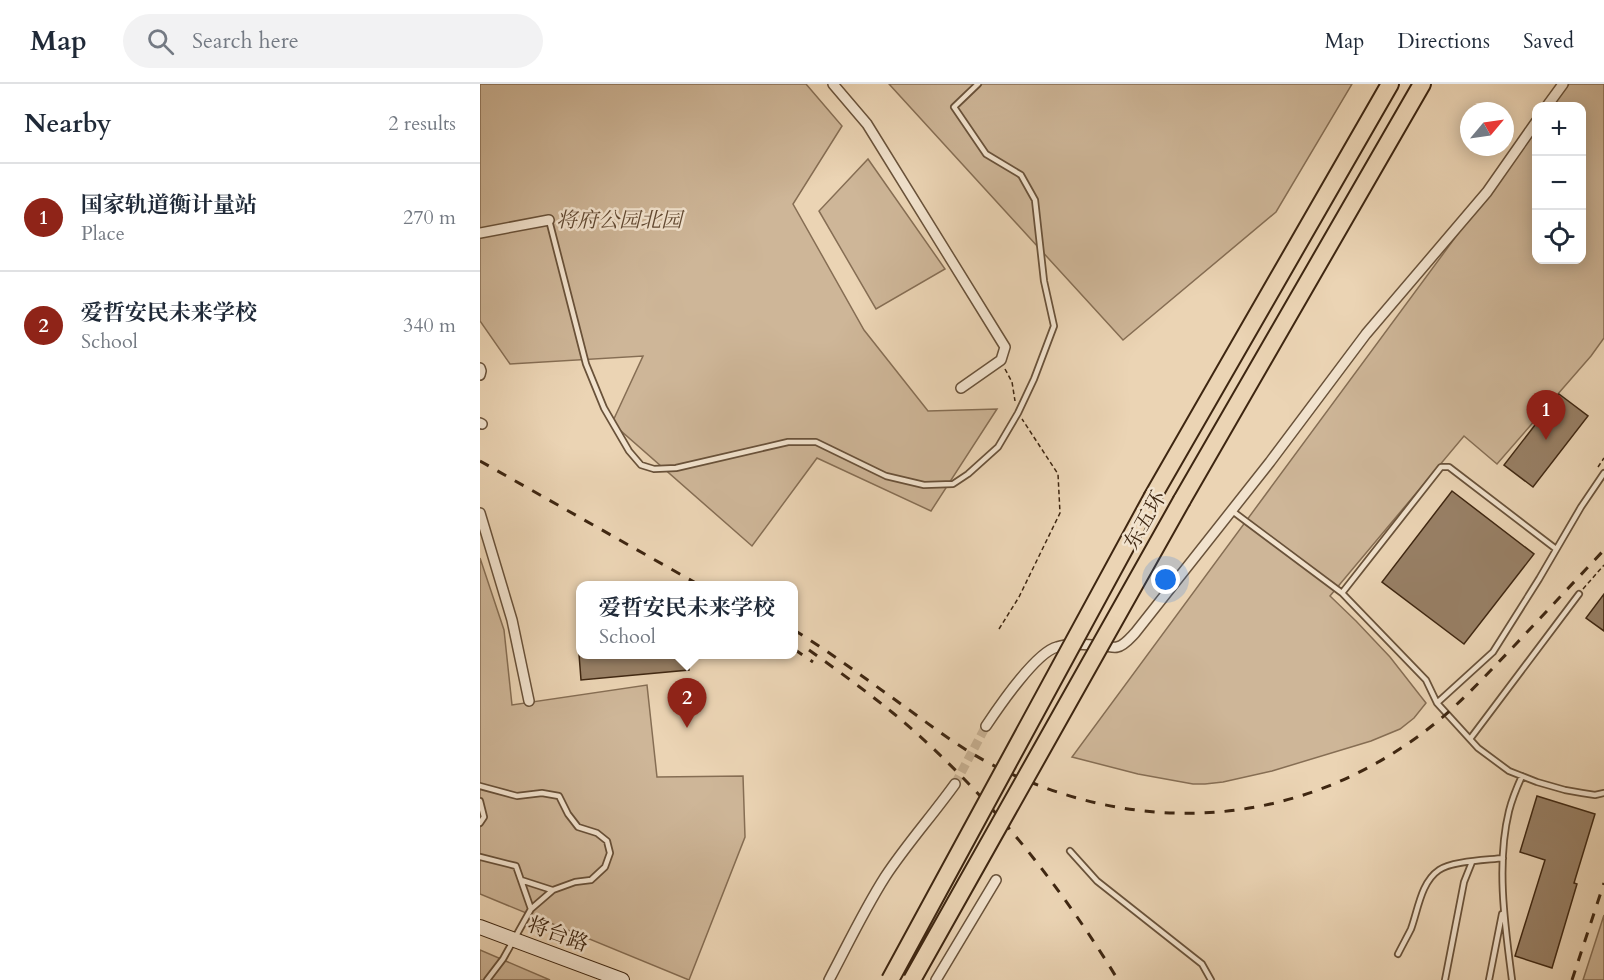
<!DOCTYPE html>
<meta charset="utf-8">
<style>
:root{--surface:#fff;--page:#f2f2f3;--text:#1f2937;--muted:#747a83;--line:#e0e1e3;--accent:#8f2418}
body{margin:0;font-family:Cardo,"Noto Serif SC",serif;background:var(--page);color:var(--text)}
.controls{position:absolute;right:18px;top:18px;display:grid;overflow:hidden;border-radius:12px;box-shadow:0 3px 15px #0003}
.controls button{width:54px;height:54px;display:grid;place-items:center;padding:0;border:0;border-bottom:2px solid var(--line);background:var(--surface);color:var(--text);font:30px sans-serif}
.compass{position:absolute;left:980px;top:18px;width:54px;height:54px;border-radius:50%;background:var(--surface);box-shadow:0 3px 15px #0003;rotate:61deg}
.you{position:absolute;left:686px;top:496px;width:21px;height:21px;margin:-15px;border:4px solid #fff;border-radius:50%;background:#1a73e8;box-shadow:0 0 0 9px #1a73e833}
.badge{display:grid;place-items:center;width:39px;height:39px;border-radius:50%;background:var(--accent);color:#fff;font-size:20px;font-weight:700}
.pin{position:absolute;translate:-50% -50px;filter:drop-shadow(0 2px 3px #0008)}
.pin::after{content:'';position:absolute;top:32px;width:21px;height:18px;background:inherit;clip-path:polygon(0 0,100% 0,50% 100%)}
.popup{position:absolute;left:96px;top:497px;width:222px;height:78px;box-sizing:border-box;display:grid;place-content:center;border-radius:12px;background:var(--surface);filter:drop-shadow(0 2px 4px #0005);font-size:20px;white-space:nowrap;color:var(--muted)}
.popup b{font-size:22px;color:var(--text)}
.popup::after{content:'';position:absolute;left:50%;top:100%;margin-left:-12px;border:12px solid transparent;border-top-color:var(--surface)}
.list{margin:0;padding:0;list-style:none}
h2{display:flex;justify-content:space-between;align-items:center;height:78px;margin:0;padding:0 24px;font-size:26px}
h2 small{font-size:20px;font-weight:400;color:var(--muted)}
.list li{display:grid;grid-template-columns:39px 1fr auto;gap:18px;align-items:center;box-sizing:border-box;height:108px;padding:0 24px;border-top:2px solid var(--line)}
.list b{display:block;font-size:22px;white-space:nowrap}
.list p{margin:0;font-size:20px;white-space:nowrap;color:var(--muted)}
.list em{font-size:20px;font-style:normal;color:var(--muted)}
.icon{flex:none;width:33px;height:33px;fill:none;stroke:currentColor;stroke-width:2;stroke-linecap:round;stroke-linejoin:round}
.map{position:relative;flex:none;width:1124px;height:896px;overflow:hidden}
header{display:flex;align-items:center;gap:36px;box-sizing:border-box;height:84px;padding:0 30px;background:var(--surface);border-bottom:2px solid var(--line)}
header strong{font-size:28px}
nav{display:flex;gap:33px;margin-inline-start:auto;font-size:21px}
.search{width:420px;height:54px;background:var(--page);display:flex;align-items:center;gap:15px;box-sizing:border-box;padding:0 21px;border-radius:33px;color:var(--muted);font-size:22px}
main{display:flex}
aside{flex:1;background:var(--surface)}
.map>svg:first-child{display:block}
.green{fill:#ceb698;stroke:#866e54;stroke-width:1.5}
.building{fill:#988066;stroke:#3e2611;stroke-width:1.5}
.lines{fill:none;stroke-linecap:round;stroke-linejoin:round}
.street-tunnel{stroke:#c8b193;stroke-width:9;stroke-dasharray:9 4.5;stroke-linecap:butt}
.lane-casing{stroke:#69523a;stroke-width:8}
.street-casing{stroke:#69523a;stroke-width:12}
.secondary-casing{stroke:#3e2611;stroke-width:16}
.highway-casing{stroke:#3e2611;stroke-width:20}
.path{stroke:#3e2611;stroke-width:1.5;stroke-dasharray:4.5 3;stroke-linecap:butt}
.lane{stroke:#f2e3ce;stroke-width:4.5}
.street{stroke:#f2e3ce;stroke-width:9}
.secondary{stroke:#f2e3ce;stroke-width:14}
.highway{stroke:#ebd4b4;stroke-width:16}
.rail{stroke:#3e2611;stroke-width:3;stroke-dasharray:10 10;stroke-linecap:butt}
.highway-bridge-casing{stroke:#3e2611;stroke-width:20;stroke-linecap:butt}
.highway-bridge{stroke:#ebd4b4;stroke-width:16}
.labels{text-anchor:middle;stroke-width:5;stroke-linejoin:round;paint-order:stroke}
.park-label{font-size:21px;font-style:italic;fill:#624a33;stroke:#f2e3ce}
.street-label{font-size:21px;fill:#3e2611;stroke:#f2e3ce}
</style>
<header>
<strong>Map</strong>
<div class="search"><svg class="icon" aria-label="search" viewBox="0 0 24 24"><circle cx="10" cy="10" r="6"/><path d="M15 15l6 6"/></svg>Search here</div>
<nav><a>Map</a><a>Directions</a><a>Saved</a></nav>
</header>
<main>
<aside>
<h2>Nearby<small>2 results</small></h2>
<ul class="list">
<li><span class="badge">1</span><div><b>国家轨道衡计量站</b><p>Place</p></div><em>270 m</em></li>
<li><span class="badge">2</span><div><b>爱哲安民未来学校</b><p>School</p></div><em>340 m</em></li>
</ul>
</aside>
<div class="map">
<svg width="1124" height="896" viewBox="0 0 1124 896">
<rect width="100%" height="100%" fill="#ebd4b4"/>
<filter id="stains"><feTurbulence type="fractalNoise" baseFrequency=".00333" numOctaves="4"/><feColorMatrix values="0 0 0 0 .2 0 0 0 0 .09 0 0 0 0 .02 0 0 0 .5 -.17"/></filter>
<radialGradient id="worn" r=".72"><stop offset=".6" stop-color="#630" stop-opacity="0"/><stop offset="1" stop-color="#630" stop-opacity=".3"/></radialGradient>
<path class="green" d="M0 0H326L362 42 313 120 384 246 448 327 517 325 451 427 337 374 272 462 132 339 163 272 30 280 0 237Z
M409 0H872L796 128 643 256Z
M1089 0H1124V254L1111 272 1017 380 984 352 850 512 876 537 910 573 946 619 934 634 920 645 891 657 792 687 743 698 725 700H713L658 690 592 673 1056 44V176H1102V22H1072Z
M388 75 465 185 396 225 339 127Z
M0 474 24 546 32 621 167 601 177 693 263 692 265 753 209 896 0 810Z
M1124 831V896H1103Z
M0 866 70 896H0Z"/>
<path class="building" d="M1079 310 1108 332 1053 403 1024 381Z
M972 407 1054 470 984 560 902 498Z
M1124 510V547L1106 534Z
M99 570H208L209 586 101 596Z
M1057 712 1115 730 1094 799 1097 800 1072 884 1035 872 1065 776 1040 768Z"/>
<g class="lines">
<path class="street-tunnel" d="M475 700 506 642"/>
<defs>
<path id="lane" d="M69 136 106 280 124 324 149 367 161 381 174 385 196 384 308 358H336L406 392 444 401 473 400 488 390 518 363 538 329 554 295 574 242 564 197 555 116 541 91 506 70 474 23 498 0
M751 426 862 509 946 596 957 619 998 664 1029 687 1057 698 1085 706 1102 709 1115 711 1124 709
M862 509 961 383H969L1076 465
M957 619 1013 568 1059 495 1101 423 1124 389
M990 655 1099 510
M0 702 37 712 62 709 79 712 88 730 98 743 117 749 127 757 130 769 125 783 111 796 95 798 73 806 51 825 23 875 7 896
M0 717 4 733 0 739
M590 767 617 797 722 880 731 896
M0 773 36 782 51 825
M41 796 72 806
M918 870C922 862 927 853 931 845 938 826 941 798 959 786 971 777 1008 776 1023 774
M965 896 984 798 992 778
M1009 896 1022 830
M1032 896C1025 842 1016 780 1029 727 1032 715 1037 703 1042 692"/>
<path id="street" d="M353 0 387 40 525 263 521 276 481 304
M1067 22 1083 0
M0 149 69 136
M0 284 1 287 0 291
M0 339 2 340
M0 429 32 536 49 617
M506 642C518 624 556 568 577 563 592 558 608 561 623 562 627 562 634 564 637 563 644 562 651 553 655 549L790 378 886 250 1007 108 1056 38
M349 896C367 862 384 826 405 793 426 761 452 732 475 700
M456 896 516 796"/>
<path id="secondary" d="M0 843 142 896"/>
<path id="highway" d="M673 412 910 0
M702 416 942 0"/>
</defs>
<use href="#lane" class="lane-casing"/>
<use href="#street" class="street-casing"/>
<use href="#secondary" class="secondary-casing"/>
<use href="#highway" class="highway-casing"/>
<path class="path" d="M525 285 532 298 535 317
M1118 383 1124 374
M1103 505 1124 481
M519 545 539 513 580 429 578 390 542 335"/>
<use href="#lane" class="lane"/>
<use href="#street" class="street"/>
<use href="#secondary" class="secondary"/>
<use href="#highway" class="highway"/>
<path class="rail" d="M0 377 221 502
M314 546C353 570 390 598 428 625 454 644 479 663 507 678 655 756 821 746 953 641 983 617 1009 588 1035 561 1065 529 1094 498 1124 466
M314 565 333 578
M329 566C357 586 386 607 413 629 502 703 578 797 638 896
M1092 896 1124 799"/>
<defs>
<path id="highway-bridge" d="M410 896 673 412
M432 896 702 416"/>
</defs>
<use href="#highway-bridge" class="highway-bridge-casing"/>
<use href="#highway-bridge" class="highway-bridge"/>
</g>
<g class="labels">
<g class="park-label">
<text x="139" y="143">将府公园北园</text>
</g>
<g class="street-label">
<text transform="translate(665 436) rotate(-61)" y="7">东五环</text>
<text transform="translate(78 850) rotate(20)" y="7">将台路</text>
</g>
</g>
<rect width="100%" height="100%" filter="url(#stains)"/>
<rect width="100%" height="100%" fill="url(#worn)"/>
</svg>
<div class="controls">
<button>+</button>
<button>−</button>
<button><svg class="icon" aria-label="locate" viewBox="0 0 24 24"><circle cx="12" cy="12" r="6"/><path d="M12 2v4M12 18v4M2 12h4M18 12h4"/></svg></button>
</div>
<svg class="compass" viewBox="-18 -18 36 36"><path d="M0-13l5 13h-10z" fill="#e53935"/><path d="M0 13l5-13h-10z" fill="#747a83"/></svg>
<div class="you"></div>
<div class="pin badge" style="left:1066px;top:356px">1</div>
<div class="pin badge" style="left:207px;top:644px">2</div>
<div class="popup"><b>爱哲安民未来学校</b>School</div>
</div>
</main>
